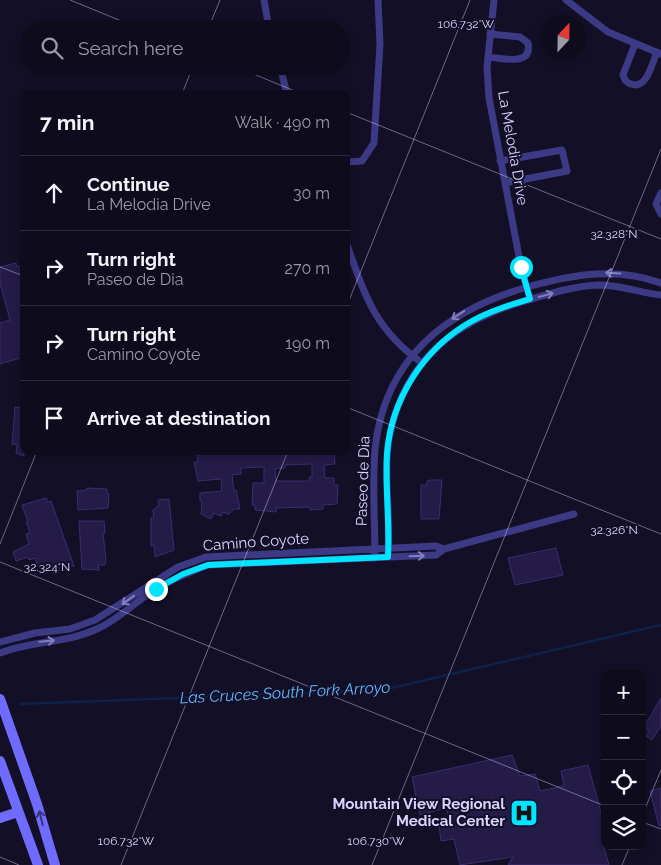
<!DOCTYPE html>
<meta charset="utf-8">
<style>
:root{--surface:#0e0b1c;--page:#171425;--text:#f1f3f6;--muted:#9b9ba3;--line:#2e2b3b}
body{margin:0;font-family:Raleway,sans-serif;background:var(--page);color:var(--text)}
.controls{position:absolute;right:15px;bottom:15px;display:grid;overflow:hidden;border-radius:10px;box-shadow:0 2px 8px #0003}
.controls button{width:45px;height:45px;display:grid;place-items:center;padding:0;border:0;border-bottom:1px solid var(--line);background:var(--surface);color:var(--text);font:25px sans-serif}
.compass{position:absolute;left:541px;top:15px;width:45px;height:45px;border-radius:50%;background:var(--surface);box-shadow:0 2px 8px #0003;rotate:22deg}
.stop{position:absolute;width:15px;height:15px;margin:-11px;border:4px solid #00e5ff;border-radius:50%;background:#fff}
.stop.end{background:#00e5ff;border-color:#fff;box-shadow:0 1px 5px #0008}
.list{margin:0;padding:0;list-style:none}
h2{display:flex;justify-content:space-between;align-items:center;height:65px;margin:0;padding:0 20px;font-size:21px}
h2 small{font-size:16px;font-weight:400;color:var(--muted)}
.list li{display:grid;grid-template-columns:32px 1fr auto;gap:15px;align-items:center;box-sizing:border-box;height:75px;padding:0 20px;border-top:1px solid var(--line)}
.list b{display:block;font-size:19px;white-space:nowrap}
.list p{margin:0;font-size:16px;white-space:nowrap;color:var(--muted)}
.list em{font-size:16px;font-style:normal;color:var(--muted)}
.icon{flex:none;width:28px;height:28px;fill:none;stroke:currentColor;stroke-width:2;stroke-linecap:round;stroke-linejoin:round}
.map{position:relative;flex:none;width:661px;height:865px;overflow:hidden}
.search{position:absolute;background:var(--surface);box-shadow:0 2px 8px #0003;left:20px;top:20px;width:330px;height:55px;display:flex;align-items:center;gap:12px;box-sizing:border-box;padding:0 18px;border-radius:28px;color:var(--muted);font-size:19px}
.panel{position:absolute;background:var(--surface);box-shadow:0 2px 8px #0003;left:20px;top:90px;width:330px;height:365px;border-radius:10px}
.map>svg:first-child{display:block}
.lines{fill:none;stroke-linecap:round;stroke-linejoin:round}
.stream{stroke:#0c2248;stroke-width:2.5}
.building{fill:#241b47;stroke:#3b2d73;fill-rule:evenodd}
.street{stroke:#3d3a85;stroke-width:7}
.secondary{stroke:#6f6bff;stroke-width:10}
.oneway{stroke:#837fbc}
.oneway2{stroke:#38347d}
.route{stroke:#00e5ff;stroke-width:6}
.ticks{fill:none;stroke:#d9d4ff;stroke-width:1;stroke-opacity:0.45}
.labels{text-anchor:middle;stroke-width:4;stroke-linejoin:round;paint-order:stroke}
.street-label{font-size:15px;fill:#d9d4ff;stroke:#130f26}
.poi-label{font-size:15px;font-weight:bold;fill:#d9d4ff;stroke:#130f26;text-anchor:end}
.water-label{font-size:16px;font-style:italic;fill:#62b6ff;stroke:#130f26}
.ticks-label{font-size:12px;text-anchor:middle;fill:#d9d4ff;stroke:#130f26;stroke-width:4;stroke-linejoin:round;paint-order:stroke}
</style>
<div class="map">
<svg width="661" height="865" viewBox="0 0 661 865">
<rect width="100%" height="100%" fill="#130f26"/>
<g class="lines">
<path class="stream" d="M21 704 383 690 661 625"/>
</g>
<path class="building" d="M16 263 17 267 21 265 24 269V357L0 364V323L10 320 0 283V267Z
M15 407 24 408V456L16 453 17 445 12 444Z
M218 451H334L335 464 324 465 325 478H334V485H338L337 504 323 505V509L310 510V507L276 508V512L255 510V505H252L253 483H264V467L241 468V474L232 475 234 491 236 490 240 509H234L229 514 223 512 221 516 214 513 211 519 201 514 202 502 200 501V493L222 491 221 479 198 481 194 462H198L197 455 218 453ZM312 464V477H309V481H276L275 469 285 468V465Z
M431 480H442L439 519H421V485H427V481Z
M87 488 107 489V494H109L108 508 78 510 77 491 87 490Z
M46 498 48 502 51 501 74 566 53 573 49 563 38 567 35 558 29 560 28 557 16 561 13 552 29 544 26 534 30 533 26 522H28L22 505Z
M169 499 174 550 155 557 154 545 151 546V518H154L153 510 159 505 158 500Z
M79 521H104L105 533H103L106 560 105 565H98L99 570 82 569Z
M556 548 563 575 515 585 508 558Z
M661 698V726L652 740 646 736 649 731 644 727Z
M512 755 520 776 535 774 540 791 564 786 561 771 588 765 602 816H605L603 844 609 865H508L513 857 460 865 454 839 441 841 439 827 451 824 446 808 420 815 412 777Z
M661 788V825L659 826 650 791Z"/>
<g class="lines">
<path class="street" d="M264 0 269 29
M494 0 487 67 489 98 521 267 530 299
M566 0 608 32 661 54
M635 44 623 75C625 80 626 83 631 84 647 90 652 63 657 52
M488 57C502 58 533 67 528 43L520 37 490 34
M280 66 287 94
M500 161 562 150 567 171 505 183
M346 162 362 161 374 143 380 44 378 0
M661 193 656 204 661 214
M346 242C365 295 374 329 422 363
M388 552C391 514 383 476 389 439 404 357 459 318 535 298 556 292 576 286 598 285 622 285 640 293 661 295
M375 558C375 522 372 484 375 449 385 356 448 309 531 286 575 274 617 267 661 283
M0 642 35 633 70 629 95 620 178 567 206 557 436 546 444 549
M0 653C34 640 66 644 99 628 120 618 136 601 156 589 172 579 190 572 208 565L436 555 444 549 574 514"/>
<path class="secondary" d="M0 699 37 804 55 865
M0 761 38 865
M0 818 18 812"/>
</g>
<defs><path id="oneway-shaft" d="M-6 0H5M1.5-3L5.5 0L1.5 3" fill="none" stroke-width="1.6" stroke-linecap="round" stroke-linejoin="round" transform="scale(1.25)"/></defs>
<g class="oneway">
<use href="#oneway-shaft" transform="translate(613 273) rotate(-177)"/>
<use href="#oneway-shaft" transform="translate(546 295) rotate(-15)"/>
<use href="#oneway-shaft" transform="translate(458 315) rotate(147)"/>
<use href="#oneway-shaft" transform="translate(417 556) rotate(-2)"/>
<use href="#oneway-shaft" transform="translate(128 600) rotate(144)"/>
<use href="#oneway-shaft" transform="translate(47 641) rotate(-5)"/>
</g>
<use class="oneway2" href="#oneway-shaft" transform="translate(41 818) rotate(-104)"/>
<g class="lines">
<path class="route" d="M156 589 183 574 208 565 388 557C390 523 385 488 387 454 391 399 424 348 472 321 490 311 510 305 530 299L521 267"/>
</g>
<path class="ticks" d="M70 0 141 29M208 29 220 0M234 66 302 94M182 94 193 66M346 112 661 239M0 267 24 276M346 308 470 0M346 407 661 534M0 544 37 451M0 562 605 806M642 816 661 770M642 822 661 829M0 857 19 865M121 865 288 451M372 865 661 149M622 865 630 846"/>
<defs>
<symbol id="hospital-square" viewBox="-11 -11 22 22"><rect x="-9" y="-9" width="18" height="18" rx="4" fill="#00e5ff" stroke="#130f26"/><path d="M-5-5h3v3.5h4V-5h3V5h-3V1.5h-4V5h-3Z" fill="#111"/></symbol>
</defs>
<g fill-rule="evenodd">
<use href="#hospital-square" x="508" y="797" width="32" height="32"/>
</g>
<g class="labels">
<g class="street-label">
<text transform="translate(513 148) rotate(80)" y="5">La Melodia Drive</text>
<text transform="translate(363 481) rotate(-88)" y="5">Paseo de Dia</text>
<text transform="translate(256 542) rotate(-4)" y="5">Camino Coyote</text>
</g>
<g class="poi-label">
<text x="505" y="809">Mountain View Regional<tspan x="505" dy="17">Medical Center</tspan></text>
</g>
<g class="water-label">
<text transform="translate(285 692) rotate(-3)" y="6">Las Cruces South Fork Arroyo</text>
</g>
</g>
<g class="ticks-label">
<text x="466" y="28">106.732°W</text>
<text x="614" y="238">32.328°N</text>
<text x="614" y="534">32.326°N</text>
<text x="47" y="571">32.324°N</text>
<text x="126" y="845">106.732°W</text>
<text x="376" y="845">106.730°W</text>
</g>
</svg>
<div class="controls">
<button>+</button>
<button>−</button>
<button><svg class="icon" aria-label="locate" viewBox="0 0 24 24"><circle cx="12" cy="12" r="6"/><path d="M12 2v4M12 18v4M2 12h4M18 12h4"/></svg></button>
<button><svg class="icon" aria-label="layers" viewBox="0 0 24 24"><path d="M12 4l9 5-9 5-9-5zM3 14l9 5 9-5"/></svg></button>
</div>
<svg class="compass" viewBox="-18 -18 36 36"><path d="M0-13l5 13h-10z" fill="#e53935"/><path d="M0 13l5-13h-10z" fill="#9b9ba3"/></svg>
<div class="stop" style="left:521px;top:267px"></div>
<div class="stop end" style="left:156px;top:589px"></div>
<div class="search"><svg class="icon" aria-label="search" viewBox="0 0 24 24"><circle cx="10" cy="10" r="6"/><path d="M15 15l6 6"/></svg>Search here</div>
<section class="panel">
<h2>7 min<small>Walk · 490 m</small></h2>
<ul class="list">
<li><svg class="icon" aria-label="ahead" viewBox="0 0 24 24"><path d="M12 20V5M6 11l6-6 6 6"/></svg><div><b>Continue</b><p>La Melodia Drive</p></div><em>30 m</em></li>
<li><svg class="icon" aria-label="right" viewBox="0 0 24 24"><path d="M7 20v-9h11M14 6l5 5-5 5"/></svg><div><b>Turn right</b><p>Paseo de Dia</p></div><em>270 m</em></li>
<li><svg class="icon" aria-label="right" viewBox="0 0 24 24"><path d="M7 20v-9h11M14 6l5 5-5 5"/></svg><div><b>Turn right</b><p>Camino Coyote</p></div><em>190 m</em></li>
<li><svg class="icon" aria-label="arrive" viewBox="0 0 24 24"><path d="M6 21V4h12l-3 4 3 4H6"/></svg><div><b>Arrive at destination</b></div></li>
</ul>
</section>
</div>
